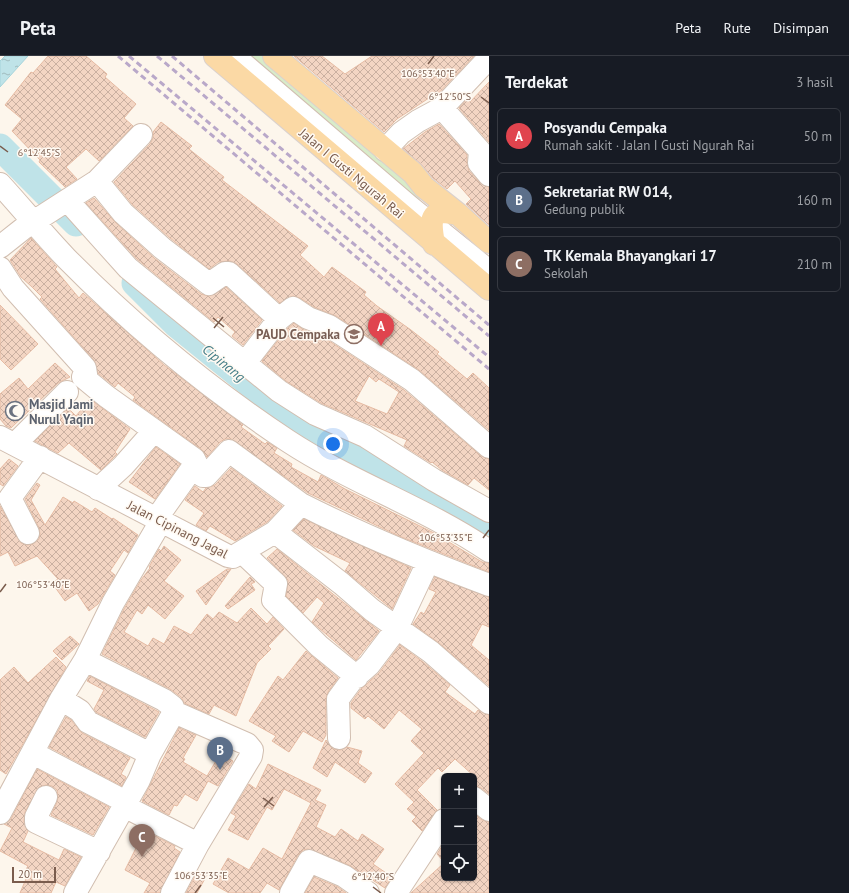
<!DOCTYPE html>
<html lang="id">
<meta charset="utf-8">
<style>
:root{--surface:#171b24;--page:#20242c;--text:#f1f3f6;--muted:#9ea1a6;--line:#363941;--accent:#b45309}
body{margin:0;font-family:"PT Sans",sans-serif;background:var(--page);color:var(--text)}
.controls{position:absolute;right:12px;bottom:12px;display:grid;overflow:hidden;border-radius:6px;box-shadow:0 1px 3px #0004}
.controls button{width:36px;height:36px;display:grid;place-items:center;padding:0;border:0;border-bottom:1px solid var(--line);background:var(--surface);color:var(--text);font:20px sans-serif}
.scale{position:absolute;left:12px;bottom:10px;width:44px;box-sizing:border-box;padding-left:4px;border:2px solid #7a5c4d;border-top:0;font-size:11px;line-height:14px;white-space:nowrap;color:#7a5c4d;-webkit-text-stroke:3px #fffaf3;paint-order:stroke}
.you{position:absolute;left:333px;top:388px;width:14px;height:14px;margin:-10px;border:3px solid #fff;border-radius:50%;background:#1a73e8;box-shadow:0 0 0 6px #1a73e833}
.badge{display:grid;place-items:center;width:26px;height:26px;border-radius:50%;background:var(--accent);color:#fff;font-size:13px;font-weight:700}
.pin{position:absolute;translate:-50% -33px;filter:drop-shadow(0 1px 2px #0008)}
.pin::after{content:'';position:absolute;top:21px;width:14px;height:12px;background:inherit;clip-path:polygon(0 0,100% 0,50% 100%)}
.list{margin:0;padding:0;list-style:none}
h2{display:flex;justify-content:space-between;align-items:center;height:52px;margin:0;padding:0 16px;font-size:17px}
h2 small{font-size:13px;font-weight:400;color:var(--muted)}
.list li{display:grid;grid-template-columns:26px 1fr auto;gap:12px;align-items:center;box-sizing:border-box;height:56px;margin:0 8px 8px;padding:0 8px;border:1px solid var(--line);border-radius:6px}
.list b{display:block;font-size:15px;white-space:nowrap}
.list p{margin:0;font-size:13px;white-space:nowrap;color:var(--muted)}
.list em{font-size:13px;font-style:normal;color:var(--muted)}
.icon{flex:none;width:22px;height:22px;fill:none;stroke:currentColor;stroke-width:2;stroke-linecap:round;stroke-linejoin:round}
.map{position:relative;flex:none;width:489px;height:837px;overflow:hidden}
header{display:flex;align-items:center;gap:24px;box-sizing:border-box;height:56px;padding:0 20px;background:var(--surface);border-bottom:1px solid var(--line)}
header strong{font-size:19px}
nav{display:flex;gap:22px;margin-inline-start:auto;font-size:14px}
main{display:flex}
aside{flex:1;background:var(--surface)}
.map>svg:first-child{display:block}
.grass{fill:#d8ecc9}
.water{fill:url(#water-ripples);stroke:#a5d3da}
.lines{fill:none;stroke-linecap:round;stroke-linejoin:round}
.river{stroke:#bfe3e8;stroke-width:27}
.building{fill:url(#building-cross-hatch);stroke:#e6bba3;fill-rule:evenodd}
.minor-casing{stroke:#d1beb0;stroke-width:24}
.major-casing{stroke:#dad1cd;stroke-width:24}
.minor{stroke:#fff;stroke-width:22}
.major{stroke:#fbd9a5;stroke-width:22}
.rail{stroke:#b9a8c9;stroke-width:3;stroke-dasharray:6 4;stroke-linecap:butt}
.ticks{fill:none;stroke:#7a5c4d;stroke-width:1.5}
.labels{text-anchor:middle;stroke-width:3;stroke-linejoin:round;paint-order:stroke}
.street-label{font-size:13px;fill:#7a5c4d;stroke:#fffaf3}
.education-label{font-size:13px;font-weight:bold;fill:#785e54;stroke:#fffaf3;text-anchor:end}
.worship-label{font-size:13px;font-weight:bold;fill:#5b616d;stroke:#fffaf3;text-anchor:start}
.water-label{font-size:14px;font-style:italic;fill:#437c86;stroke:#fffaf3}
.ticks-label{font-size:10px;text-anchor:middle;fill:#7a5c4d;stroke:#fffaf3;stroke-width:3;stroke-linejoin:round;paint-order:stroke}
</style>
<header>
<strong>Peta</strong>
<nav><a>Peta</a><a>Rute</a><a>Disimpan</a></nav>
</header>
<main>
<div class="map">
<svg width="489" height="837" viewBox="0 0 489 837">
<defs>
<pattern id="water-ripples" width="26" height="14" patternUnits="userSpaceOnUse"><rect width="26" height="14" fill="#bfe3e8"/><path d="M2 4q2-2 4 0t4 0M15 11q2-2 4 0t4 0" fill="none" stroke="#a0bbbe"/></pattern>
<pattern id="building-cross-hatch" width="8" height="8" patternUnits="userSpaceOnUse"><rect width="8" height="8" fill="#f3d5c3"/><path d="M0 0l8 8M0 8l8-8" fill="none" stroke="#cab0a1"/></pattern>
</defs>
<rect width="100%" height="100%" fill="#fdf6ec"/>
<path class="grass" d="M234 0H274L422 135 419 145Z"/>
<path class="water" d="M5 0H28L0 31V5Z"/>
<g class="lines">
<path class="river" d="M0 91 76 167
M135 227 176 268 290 360 489 466"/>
</g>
<path class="building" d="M48 0H86L107 18 105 21 136 48 124 62 133 70 99 105 86 93 66 111 77 123 65 131 39 106 40 104 12 75 22 63 5 49 31 16 33 17Z
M294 0H322L345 18 372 0H474L434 42 432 40 397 63 384 76Z
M489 26V86L459 52 467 43 470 46Z
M161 66 192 90 189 93 224 121 222 124 308 190 300 199 324 221 332 211 366 236 364 239 377 250 411 274 439 296 437 298 467 323 473 317 489 332V374L419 314 336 260 314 251 300 242 293 240 280 247 237 208 230 205 218 206 209 213 170 182 132 148 114 126 150 88 153 82V76Z
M439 68 467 99V107L469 115 480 127 489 131V169L466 148 471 143 455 125 447 133 433 122 421 108 403 93 425 76Z
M94 142 115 166 154 202 201 238 209 240 226 231 262 264 243 289 232 280 235 276 218 261 214 266 137 203 86 147Z
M31 182 57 211 55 213 79 242 83 237 164 309 243 369 241 371 265 388 267 386 277 392 274 397 292 408 291 411 318 426 321 419 345 433 434 477 482 506 489 507V516L399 480 308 437 231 383H225L220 386 207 401 201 393 133 344 135 341 118 327 115 331 98 317 94 304 40 243 42 241 32 231 21 221 10 204Z
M0 249 38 288 11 314 0 303Z
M294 267 304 274 323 281 404 334 481 400 489 403V434L474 422 468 429 442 414 432 406 431 407 404 390 407 384 321 347 286 325 262 305 288 272ZM369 320 376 326 379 323 399 336 387 358 355 345Z
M55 307 70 321 58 327 11 372 6 370 0 363V338L19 322 28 333Z
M90 343 130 373 115 396 117 398 101 414 69 387 58 397 35 385 68 352 76 360Z
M156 391 180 408 155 443 129 426Z
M9 403 18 410 3 430 0 428V413Z
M231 412 282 450 267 466 235 485 210 470 206 475 196 469 204 457 185 444 195 430 203 436 206 432 215 429Z
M37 427 40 429 31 444 45 469 63 441 73 447 74 445 92 456 95 452 112 463 113 462 138 479 128 497 124 494 110 515 115 519 98 548 89 555 77 537 65 545 52 527 58 523 37 500 15 510 8 496 0 500V450L21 487 27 489 33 488 39 483 40 478 39 472 25 443Z
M304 463 411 512 392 553 345 515 350 507 314 490 293 474Z
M164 490 181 504 164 525 184 540 165 563 148 549 142 558 137 554 124 576 148 590 153 582 164 588 174 570 191 579 207 558 213 563 219 556 237 567 251 552 267 568 273 561 284 573 268 590 271 593 257 607 236 660 214 649 209 658 184 647 181 641 170 633 102 598 124 553 141 524 150 512 149 511 159 493 161 495Z
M277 493 379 575 356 604 312 566 324 547 317 541 303 557 286 540 288 524 267 502Z
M227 513H231L206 549 196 535Z
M250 521 255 526 251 528 255 534 228 553 225 550Z
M435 521 489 541V571L482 568 471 589 489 604V630L439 587 413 568 421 556 424 558 436 536 429 533Z
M70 580 79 588 62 604 53 595Z
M400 589 423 606 450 629 445 636 475 658 478 654 489 659V738L481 732 474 730V720L455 703 442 716 438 712 417 734 437 754 422 775 412 765 416 761 407 753 414 746 395 728 424 697 411 685 422 673 399 654 384 673 368 660 365 663 351 652V647L361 633 379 617Z
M306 595 338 622 328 636 326 643V679L322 686 303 675 289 696 272 685 276 680 249 665 278 620 283 624Z
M56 601 66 611 6 718 0 714V624L14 611 28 627Z
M90 620 159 656 145 681 96 656 94 653 104 634 87 625Z
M66 661 71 664 82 677 130 702 121 718 126 721 122 730 49 691Z
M179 672 196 679 183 702 185 703 183 706 207 720 220 698 233 705 218 730 208 725 197 745 185 738 177 750 174 749 169 759 142 745Z
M326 684 333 693 340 694 347 691 362 695 358 707 372 717 365 727 335 706 327 721 313 712Z
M268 708 321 734 315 744 326 749 316 771 335 781 341 773 358 785 362 778 384 793 373 808 392 821 385 832 349 809 308 793 303 794 298 799 279 834 267 827 260 837H229L213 828 228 802 249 814 263 792 282 803 311 747 284 733 272 754 267 751 248 784 228 774 236 760 231 757 249 728 256 733Z
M37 713 109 751 93 779 51 759 57 746 58 741 57 734 52 730 46 729 39 731 25 756 24 766 28 775 23 786 59 804 64 793 81 801 65 830 56 826 51 837H20L29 816 25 815 28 810 0 795 12 772 4 768 11 763Z
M474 758 482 764 489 766V837H411L444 807V822H474Z
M141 773 175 790 174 792 180 796 160 837H144L150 827 125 814 143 778 139 776Z
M444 787V806L437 798Z
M198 815 207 819 197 837H186Z
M314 821 338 831 346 837H305Z"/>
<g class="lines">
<defs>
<path id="minor" d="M234 0 410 151 489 215
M442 52 480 95 479 107 489 119
M385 94 401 77 418 65 442 52 489 2
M97 125 141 79
M0 128C22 152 43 178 66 202 133 270 208 332 288 385 352 427 426 452 489 495
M68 145 128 212 279 335 315 358 365 380 434 424 489 455
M0 191 24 172 97 125 123 157 162 192 209 228 225 217H229L279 263 293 252 308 262 329 270 412 324 489 391
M0 212 13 232 85 312 86 318 83 321 106 340 194 403 196 407 193 410 194 414 203 420H206L229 395 301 448
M245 307 279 263
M0 381 228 500 233 501 275 476 301 448C362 479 425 505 489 529
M15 388 67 336
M98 433 123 410 154 375
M156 463 193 411
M275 476 342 528 372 554 431 596 489 647
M28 477 10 442 40 401
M242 496 276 528 273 544 319 590 357 621
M85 604 113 547 161 465
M61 643 80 655 88 666 150 698
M339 682 338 643 352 624 369 609 397 572 428 506
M33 697 126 746
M46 741 36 761V766L99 796
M474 742 489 754
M124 750 198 788
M0 757 61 643 85 604 164 644 173 651 174 656
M75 837 139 724 150 698 174 656 247 688 252 694 251 700 198 788 172 837
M291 837 309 805 344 820 368 837
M396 837 444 764"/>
<path id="major" d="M215 0 489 233
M274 0 413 117 424 131 458 158 489 186
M434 188C430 165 428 151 458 158"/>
</defs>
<use href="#minor" class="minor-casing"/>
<use href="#major" class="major-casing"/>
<use href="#minor" class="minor"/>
<use href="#major" class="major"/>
<path class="rail" d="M118 0 489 313
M129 0 489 301
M157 0 489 280
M172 0 489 269"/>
</g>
<path class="ticks" d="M428 8 434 0M481 41 489 47M0 90 8 96M213 262 224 271M214 272 223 261M483 482 489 474M0 536 6 528M263 742 274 750M264 751 273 741M373 831 381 837M195 837 201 829"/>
<defs>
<symbol id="school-ring" viewBox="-11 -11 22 22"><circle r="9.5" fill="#fffaf3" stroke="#8d6e63" stroke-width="1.5"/><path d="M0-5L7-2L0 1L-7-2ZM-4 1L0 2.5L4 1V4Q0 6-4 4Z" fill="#8d6e63"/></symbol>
<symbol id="mosque-ring" viewBox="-11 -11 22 22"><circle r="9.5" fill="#fffaf3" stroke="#6b7280" stroke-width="1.5"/><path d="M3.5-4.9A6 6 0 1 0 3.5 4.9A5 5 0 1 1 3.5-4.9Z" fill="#6b7280"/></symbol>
</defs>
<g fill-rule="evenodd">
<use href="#school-ring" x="343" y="267" width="22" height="22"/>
<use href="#mosque-ring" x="4" y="344" width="22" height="22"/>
</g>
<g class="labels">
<g class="street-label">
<text transform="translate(352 117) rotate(40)" y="5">Jalan I Gusti Ngurah Rai</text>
<text transform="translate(178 473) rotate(27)" y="5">Jalan Cipinang Jagal</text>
</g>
<g class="education-label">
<text x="340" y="283">PAUD Cempaka</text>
</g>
<g class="worship-label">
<text x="29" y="353">Masjid Jami<tspan x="29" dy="15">Nurul Yaqin</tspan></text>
</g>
<g class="water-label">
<text transform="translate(224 307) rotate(39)" y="5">Cipinang</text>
</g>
</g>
<g class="ticks-label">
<text x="428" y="21">106°53'40"E</text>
<text x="450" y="44">6°12'50"S</text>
<text x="39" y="100">6°12'45"S</text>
<text x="446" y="485">106°53'35"E</text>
<text x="43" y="532">106°53'40"E</text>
<text x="201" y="823">106°53'35"E</text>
<text x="373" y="824">6°12'40"S</text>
</g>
</svg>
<div class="controls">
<button>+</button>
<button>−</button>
<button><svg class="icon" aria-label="locate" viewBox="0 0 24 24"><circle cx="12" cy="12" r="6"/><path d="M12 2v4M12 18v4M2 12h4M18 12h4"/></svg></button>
</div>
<div class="scale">20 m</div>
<div class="you"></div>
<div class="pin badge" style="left:381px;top:290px;background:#e0444e">A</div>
<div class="pin badge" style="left:220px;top:714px;background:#5c6f8a">B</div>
<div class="pin badge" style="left:142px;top:801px;background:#8d6e63">C</div>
</div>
<aside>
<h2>Terdekat<small>3 hasil</small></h2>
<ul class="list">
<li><span class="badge" style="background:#e0444e">A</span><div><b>Posyandu Cempaka</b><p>Rumah sakit · Jalan I Gusti Ngurah Rai</p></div><em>50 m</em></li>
<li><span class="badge" style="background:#5c6f8a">B</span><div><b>Sekretariat RW 014,</b><p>Gedung publik</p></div><em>160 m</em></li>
<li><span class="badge" style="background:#8d6e63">C</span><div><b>TK Kemala Bhayangkari 17</b><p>Sekolah</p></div><em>210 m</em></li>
</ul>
</aside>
</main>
